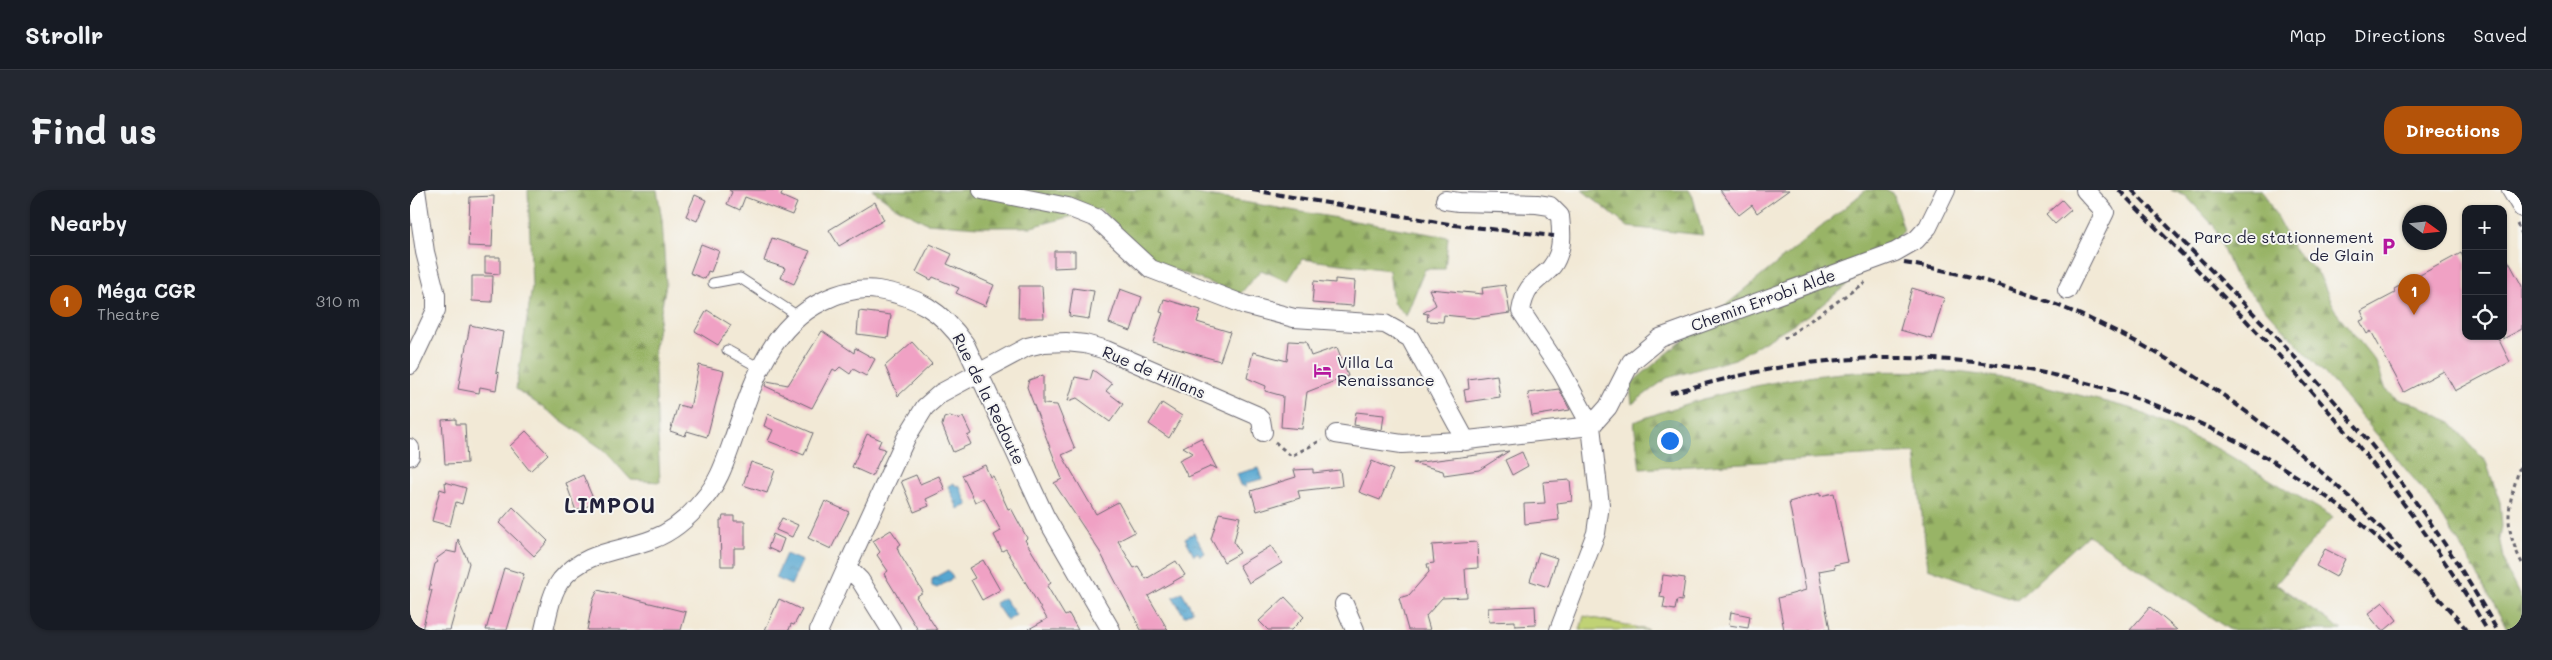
<!DOCTYPE html>
<meta charset="utf-8">
<style>
:root{--surface:#171b24;--page:#242831;--text:#f1f3f6;--muted:#9ea1a6;--line:#363941;--accent:#b45309}
body{margin:0;font-family:Mali,sans-serif;background:var(--page);color:var(--text)}
.controls{position:absolute;right:15px;top:15px;display:grid;overflow:hidden;border-radius:10px;box-shadow:0 1px 4px #0004}
.controls button{width:45px;height:45px;display:grid;place-items:center;padding:0;border:0;border-bottom:1px solid var(--line);background:var(--surface);color:var(--text);font:25px sans-serif}
.compass{position:absolute;left:1992px;top:15px;width:45px;height:45px;border-radius:50%;background:var(--surface);box-shadow:0 1px 4px #0004;rotate:105deg}
.you{position:absolute;left:1259px;top:250px;width:18px;height:18px;margin:-12px;border:4px solid #fff;border-radius:50%;background:#1a73e8;box-shadow:0 0 0 8px #1a73e833}
.badge{display:grid;place-items:center;width:32px;height:32px;border-radius:50%;background:var(--accent);color:#fff;font-size:16px;font-weight:700}
.pin{position:absolute;translate:-50% -41px;filter:drop-shadow(0 1px 2px #0008)}
.pin::after{content:'';position:absolute;top:26px;width:18px;height:15px;background:inherit;clip-path:polygon(0 0,100% 0,50% 100%)}
.list{margin:0;padding:0;list-style:none}
h2{display:flex;justify-content:space-between;align-items:center;height:65px;margin:0;padding:0 20px;font-size:21px}
h2 small{font-size:16px;font-weight:400;color:var(--muted)}
.list li{display:grid;grid-template-columns:32px 1fr auto;gap:15px;align-items:center;box-sizing:border-box;height:90px;padding:0 20px;border-top:1px solid var(--line)}
.list b{display:block;font-size:19px;white-space:nowrap}
.list p{margin:0;font-size:16px;white-space:nowrap;color:var(--muted)}
.list em{font-size:16px;font-style:normal;color:var(--muted)}
.icon{flex:none;width:28px;height:28px;fill:none;stroke:currentColor;stroke-width:2;stroke-linecap:round;stroke-linejoin:round}
.map{position:relative;flex:none;width:2112px;height:440px;overflow:hidden;border-radius:20px}
header{display:flex;align-items:center;gap:30px;box-sizing:border-box;height:70px;padding:0 25px;background:var(--surface);border-bottom:1px solid var(--line)}
header strong{font-size:24px}
nav{display:flex;gap:28px;margin-inline-start:auto;font-size:18px}
.intro{display:flex;align-items:center;justify-content:space-between;box-sizing:border-box;height:120px;padding:0 30px}
h1{margin:0;font-size:35px}
.button{padding:12px 22px;border-radius:20px;background:var(--accent);color:#fff;font-size:18px;font-weight:700}
main{display:flex;gap:30px;padding:0 30px}
aside{flex:1;background:var(--surface);border-radius:20px;box-shadow:0 1px 4px #0004}
.map>svg:first-child{display:block}
.green{fill:#c0d274;stroke:#717a58}
.forest{fill:url(#forest-firs);stroke:#5d6b50}
.water{fill:url(#water-ripples);stroke:#3c6486}
.building{fill:#f0a1c4}
.lines{fill:none;stroke-linecap:round;stroke-linejoin:round}
.lane-casing{stroke:#6b6871;stroke-width:11}
.street-casing{stroke:#6b6871;stroke-width:20}
.path{stroke:#6b6871;stroke-width:3;stroke-dasharray:4 4;stroke-linecap:butt}
.lane{stroke:#fff;stroke-width:9}
.street{stroke:#fff;stroke-width:18}
.rail{stroke:#22223b;stroke-width:4;stroke-dasharray:8 4;stroke-linecap:butt}
.labels{text-anchor:middle;stroke-width:4;stroke-linejoin:round;paint-order:stroke}
.poi-label{font-size:16px;fill:#22223b;stroke:#f6f6f2;text-anchor:end}
.street-label{font-size:16px;fill:#22223b;stroke:#f6f6f2}
.district-label{font-size:21px;font-weight:bold;letter-spacing:1px;fill:#22223b;stroke:#f6f6f2}
</style>
<header>
<strong>Strollr</strong>
<nav><a>Map</a><a>Directions</a><a>Saved</a></nav>
</header>
<div class="intro"><h1>Find us</h1><a class="button">Directions</a></div>
<main>
<aside>
<h2>Nearby<small></small></h2>
<ul class="list">
<li><span class="badge">1</span><div><b>Méga CGR</b><p>Theatre</p></div><em>310 m</em></li>
</ul>
</aside>
<div class="map">
<svg width="2112" height="440" viewBox="0 0 2112 440">
<defs>
<pattern id="forest-firs" width="22" height="20" patternUnits="userSpaceOnUse" patternTransform="scale(1.25)"><rect width="22" height="20" fill="#98b466"/><path d="M5 1l3.5 6h-7zM16 11l3.5 6h-7z" fill="#7c9255"/></pattern>
<pattern id="water-ripples" width="26" height="14" patternUnits="userSpaceOnUse" patternTransform="scale(1.25)"><rect width="26" height="14" fill="#55a6d0"/><path d="M2 4q2-2 4 0t4 0M15 11q2-2 4 0t4 0" fill="none" stroke="#4687aa"/></pattern>
</defs>
<rect width="100%" height="100%" fill="#f6f6f2"/>
<filter id="ink" filterUnits="userSpaceOnUse"><feTurbulence type="fractalNoise" baseFrequency=".02" numOctaves="2"/><feDisplacementMap in="SourceGraphic" scale="10" xChannelSelector="R" yChannelSelector="G"/><feConvolveMatrix kernelMatrix="1 2 1 2 8 2 1 2 1" color-interpolation-filters="sRGB"/></filter>
<filter id="wash" filterUnits="userSpaceOnUse"><feTurbulence type="fractalNoise" baseFrequency=".0096" numOctaves="4" result="noise"/><feDisplacementMap in="SourceGraphic" scale="20" xChannelSelector="R" yChannelSelector="G"/><feGaussianBlur stdDeviation="1.12" result="paint"/><feColorMatrix in="noise" values="0 0 0 0 0 0 0 0 0 0 0 0 0 0 0 0 0 1.4 0 .05"/><feComposite in="paint" operator="in"/></filter>
<g filter="url(#wash)">
<rect width="100%" height="100%" fill="#f2e9d6"/>
<path class="green" d="M1174 426 1238 440H1170Z"/>
<path class="forest" d="M118 0H247L252 30 256 94 244 159 250 292 221 290 194 260 106 199 122 97Z
M462 0H763L1038 47 1035 79H1015L996 126 983 113 979 80 892 69 878 91 851 80 830 104 741 71 690 19 621 37H568L517 33 486 17Z
M1172 0H1279L1283 7 1293 45 1218 37Z
M1456 0H1477L1483 3 1494 41 1449 85 1403 122 1325 169 1257 188 1222 214 1220 194Z
M1761 0H1852L1885 61 1909 84 1926 122 1966 172 1976 200 1990 210 2009 215 2040 232 2076 272 2090 312 2092 337 2090 347 2096 378 2112 411V440H2098L2056 364 2019 307 1927 197 1824 85 1804 36 1776 6Z
M1547 182 1611 190 1723 219 1810 260 1923 327 1866 394 1932 440H1820L1678 345 1607 410 1518 378 1505 263 1230 279 1224 232C1291 207 1361 189 1432 183 1470 180 1509 182 1547 182Z"/>
<path class="water" d="M848 278 852 289 837 293 836 297 830 295 826 284Z
M544 293 546 296 549 295 558 315 548 319 538 296Z
M784 343 795 363 790 366 788 362 784 365 775 348Z
M376 364 392 371 381 395 365 388Z
M538 380 543 388 527 398 522 396V389Z
M772 402 783 421 774 426 763 407Z
M594 408 606 425 597 431 585 413Z"/>
<g id="blocks">
<path class="building" d="M319 0H373L371 6 387 13 382 25 335 7 330 20 317 14 322 2Z
M1310 0H1379L1347 23 1342 15 1329 25Z
M285 5 296 10 287 31 276 26Z
M84 6 82 57 58 56 60 7Z
M1652 10 1661 20 1645 34 1636 24Z
M465 12 474 30 429 56 419 40Z
M362 48 400 61 384 94 371 88 375 78 354 71Z
M291 54 309 61 301 82 298 81 295 89 280 83Z
M520 54 542 64 537 74 584 95 575 116 546 103 549 98 523 87 521 90 506 82Z
M644 61H665V77L644 78Z
M2093 61 2112 96V139L2093 149Z
M2051 63 2056 73V146H2087L2100 172 2045 201 2034 181 1994 202 1961 141 1957 144 1950 131 1955 129 1951 121 1985 103 1984 99Z
M75 67H90V84L75 83Z
M62 86H83L82 112 62 111Z
M925 89 945 91 943 116 902 113 904 91 925 93Z
M1095 95 1100 123 1063 128 1034 125 1033 132 1017 131 1018 124 1013 123 1026 115 1019 99 1073 104 1072 98Z
M609 96H632L634 128H608Z
M663 98 684 101 679 129 659 126Z
M1502 98 1534 108 1522 149 1490 140Z
M710 99 732 107 721 141 699 133Z
M754 109 791 120 787 132 820 142 810 171 743 152 753 123 750 122Z
M297 120 321 135 308 155 285 141Z
M449 121 481 125 478 148 447 144Z
M60 135 93 142 86 182 89 183 86 200 70 197 69 203 48 199Z
M412 141 444 163 445 158 465 169 456 186 443 179 440 184 430 177 426 181 423 179 402 218 355 196 357 191 378 195Z
M879 151 896 152 901 166 927 157 938 186 897 202 892 239 871 237 873 206 855 201 856 196 837 188 843 162 877 171Z
M502 152 522 174 488 206 475 176Z
M289 175 314 181 297 247 277 241 275 246 260 241 268 215 280 218Z
M683 180 702 194 696 201 713 214 700 232 667 208 658 211 665 187 680 190Z
M633 185V214L647 215 665 259 652 265 686 324 708 312 725 342 708 351 724 378 728 376 736 389 766 371 775 385 738 406 758 440H731L690 362 644 293 652 289 617 197 619 190Z
M1087 185 1090 207 1056 212 1054 200 1059 199 1058 189Z
M1149 199 1160 220 1122 226 1118 203Z
M752 213 772 226 759 248 739 234Z
M946 222 974 225 972 240 944 235Z
M358 224 403 243 394 265 358 251 363 240 354 236Z
M540 226 548 229 553 227 561 244 557 246 561 254 543 262 532 235 534 228Z
M46 229V234H55L57 273 35 274 32 230Z
M116 241 138 264 120 281 100 256Z
M457 244 471 250 468 257 475 259 462 286 442 277Z
M791 248 807 279 802 276 778 287 769 270 783 263 773 257Z
M1099 261 1069 280 1034 285 1033 281 1003 273Z
M1112 262 1118 276 1102 285 1095 270Z
M962 271 983 280 970 310 949 302Z
M341 272 365 280 357 303 333 295Z
M575 275 580 287 583 286 598 319 601 318 617 348 615 350 641 393 637 396 655 426 659 424 668 440H617L637 429 596 359 592 361 584 345 591 341 574 308 565 312 552 285Z
M903 279V283L930 280 932 296 888 301 890 308 847 321 841 301 886 287 884 280Z
M173 285 185 313 166 321 156 293Z
M506 285 510 294 529 286 535 300 516 309 519 316 504 322 491 291Z
M1160 290 1162 311 1147 313 1149 330 1115 334 1114 314 1135 313 1133 292Z
M35 292 56 298 52 314 46 312 40 336 22 331 30 299 36 301Z
M1410 303V306L1424 303 1438 372 1424 375 1425 378 1409 381 1420 440H1374L1368 408 1396 400 1379 312Z
M415 311 439 322 421 359 398 348Z
M103 317 138 351 124 366 89 333Z
M809 323 830 327 824 352 830 363 814 372 801 349Z
M313 326H324V331H335V358H324V376H311L310 330H312Z
M372 328 388 335 382 347 366 340Z
M481 340 491 354 487 357 489 363 513 402 506 407 527 440H508L474 384 478 381 467 365 470 362 463 351Z
M363 344 374 349 369 363 358 358Z
M48 349 59 373 40 440H12L22 400H19L25 374 28 372 26 369 37 361 46 363Z
M1067 352 1068 378 1055 379 1057 407 1032 408 1016 426 1020 440H998L989 408 999 405 1019 382 1017 374 1024 373 1022 355Z
M861 356 872 373 839 393 829 375Z
M1915 359 1935 369 1926 387 1906 376Z
M1129 362 1147 368 1138 397 1120 391Z
M573 370 590 400 572 410 561 390 565 388 559 378Z
M94 378 114 384 97 440H76Z
M1253 385 1275 388 1272 411 1267 410 1265 420 1253 418 1255 408 1250 407Z
M188 400 276 422 271 440H177L183 410Z
M875 407 894 427 881 440H858L849 431Z
M369 409 392 420 384 435 381 434 379 440H355Z
M1973 412 1987 430 1975 440H1971L1958 424Z
M1125 416 1126 435 1105 436V431L1079 432 1078 418Z
M1740 417 1767 440H1720Z
M1321 422 1340 426 1338 438 1319 435Z"/>
</g>
</g>
<g filter="url(#ink)">
<use href="#blocks" fill-opacity="0" stroke="#6b6871" stroke-width="1"/>
<g class="lines">
<defs>
<path id="lane" d="M303 93 330 88 388 126
M317 160 350 178"/>
<path id="street" d="M572 0 658 17 686 28 741 79 835 115 884 128 975 134 1000 148 1056 251
M2101 0 2112 18
M1035 10 1049 12 1127 14 1140 16 1150 26C1151 38 1153 53 1148 65 1139 91 1117 84 1111 121L1151 181 1181 236 1190 315 1186 343 1149 440
M1657 100 1695 22 1675 0
M0 175 26 120V105L15 62 6 0
M1181 236 1198 217 1221 172 1250 148 1485 62 1506 50 1518 37 1536 0
M926 244 992 254 1049 251 1181 236
M0 258V266
M437 377 496 248 515 217 531 203 617 157 634 153 656 152 675 154 696 160 846 225 851 230 853 242
M934 414 945 440
M134 440C138 424 141 403 151 390 176 360 210 362 243 349 262 342 280 326 293 310 309 292 315 272 323 250 342 196 358 138 413 111 429 103 450 97 468 100 507 106 532 121 555 154L635 326 701 440
M409 440 437 377 450 390 481 440"/>
</defs>
<use href="#lane" class="lane-casing"/>
<use href="#street" class="street-casing"/>
<path class="path" d="M2107 34 2112 44
M1374 149 1455 92
M865 252 881 266 912 250
M2112 269C2100 312 2090 330 2112 373"/>
<use href="#lane" class="lane"/>
<use href="#street" class="street"/>
<path class="rail" d="M842 0 1045 35 1144 46
M1709 0C1846 140 1978 268 2077 440
M1722 0C1811 91 1905 181 1983 282 2022 332 2056 385 2087 440
M1494 73C1641 97 1764 161 1879 255 1919 288 1958 322 1992 361
M1260 203C1306 191 1352 179 1399 173 1600 149 1807 210 1961 342 1996 372 2027 405 2057 440"/>
</g>
</g>
<defs>
<symbol id="parking-bare" viewBox="-9 -9 18 18"><path d="M-3.5-5.5H1a3.5 3.5 0 0 1 0 7H-1V5.5H-3.5ZM-1-3.4V-.6H.8a1.4 1.4 0 0 0 0-2.8Z" fill="#b5179e" stroke="#f6f6f2" stroke-width="2.5" paint-order="stroke"/></symbol>
<symbol id="hotel-bare" viewBox="-9 -9 18 18"><path d="M-6-4.5h1.5V1H6V5H4.5V3h-9V5H-6ZM-4 0a1.8 1.8 0 1 1 3.6 0ZM.5 0V-2.5h3Q6-2.5 6 0Z" fill="#b5179e" stroke="#f6f6f2" stroke-width="2.5" paint-order="stroke"/></symbol>
</defs>
<g fill-rule="evenodd">
<use href="#parking-bare" x="1966" y="44" width="25" height="25"/>
<use href="#hotel-bare" x="900" y="168" width="25" height="25"/>
</g>
<g class="labels">
<g class="poi-label">
<text x="1964" y="53">Parc de stationnement<tspan x="1964" dy="18">de Glain</tspan></text>
<text x="927" y="178" text-anchor="start">Villa La<tspan x="927" dy="18">Renaissance</tspan></text>
</g>
<g class="street-label">
<text transform="translate(1353 110) rotate(-20)" y="6">Chemin Errobi Alde</text>
<text transform="translate(744 182) rotate(23)" y="6">Rue de Hillans</text>
<text transform="translate(579 209) rotate(64)" y="6">Rue de la Redoute</text>
</g>
<g class="district-label">
<text x="200" y="323">LIMPOU</text>
</g>
</g>
</svg>
<div class="controls">
<button>+</button>
<button>−</button>
<button><svg class="icon" aria-label="locate" viewBox="0 0 24 24"><circle cx="12" cy="12" r="6"/><path d="M12 2v4M12 18v4M2 12h4M18 12h4"/></svg></button>
</div>
<svg class="compass" viewBox="-18 -18 36 36"><path d="M0-13l5 13h-10z" fill="#e53935"/><path d="M0 13l5-13h-10z" fill="#9ea1a6"/></svg>
<div class="you"></div>
<div class="pin badge" style="left:2004px;top:125px">1</div>
</div>
</main>
